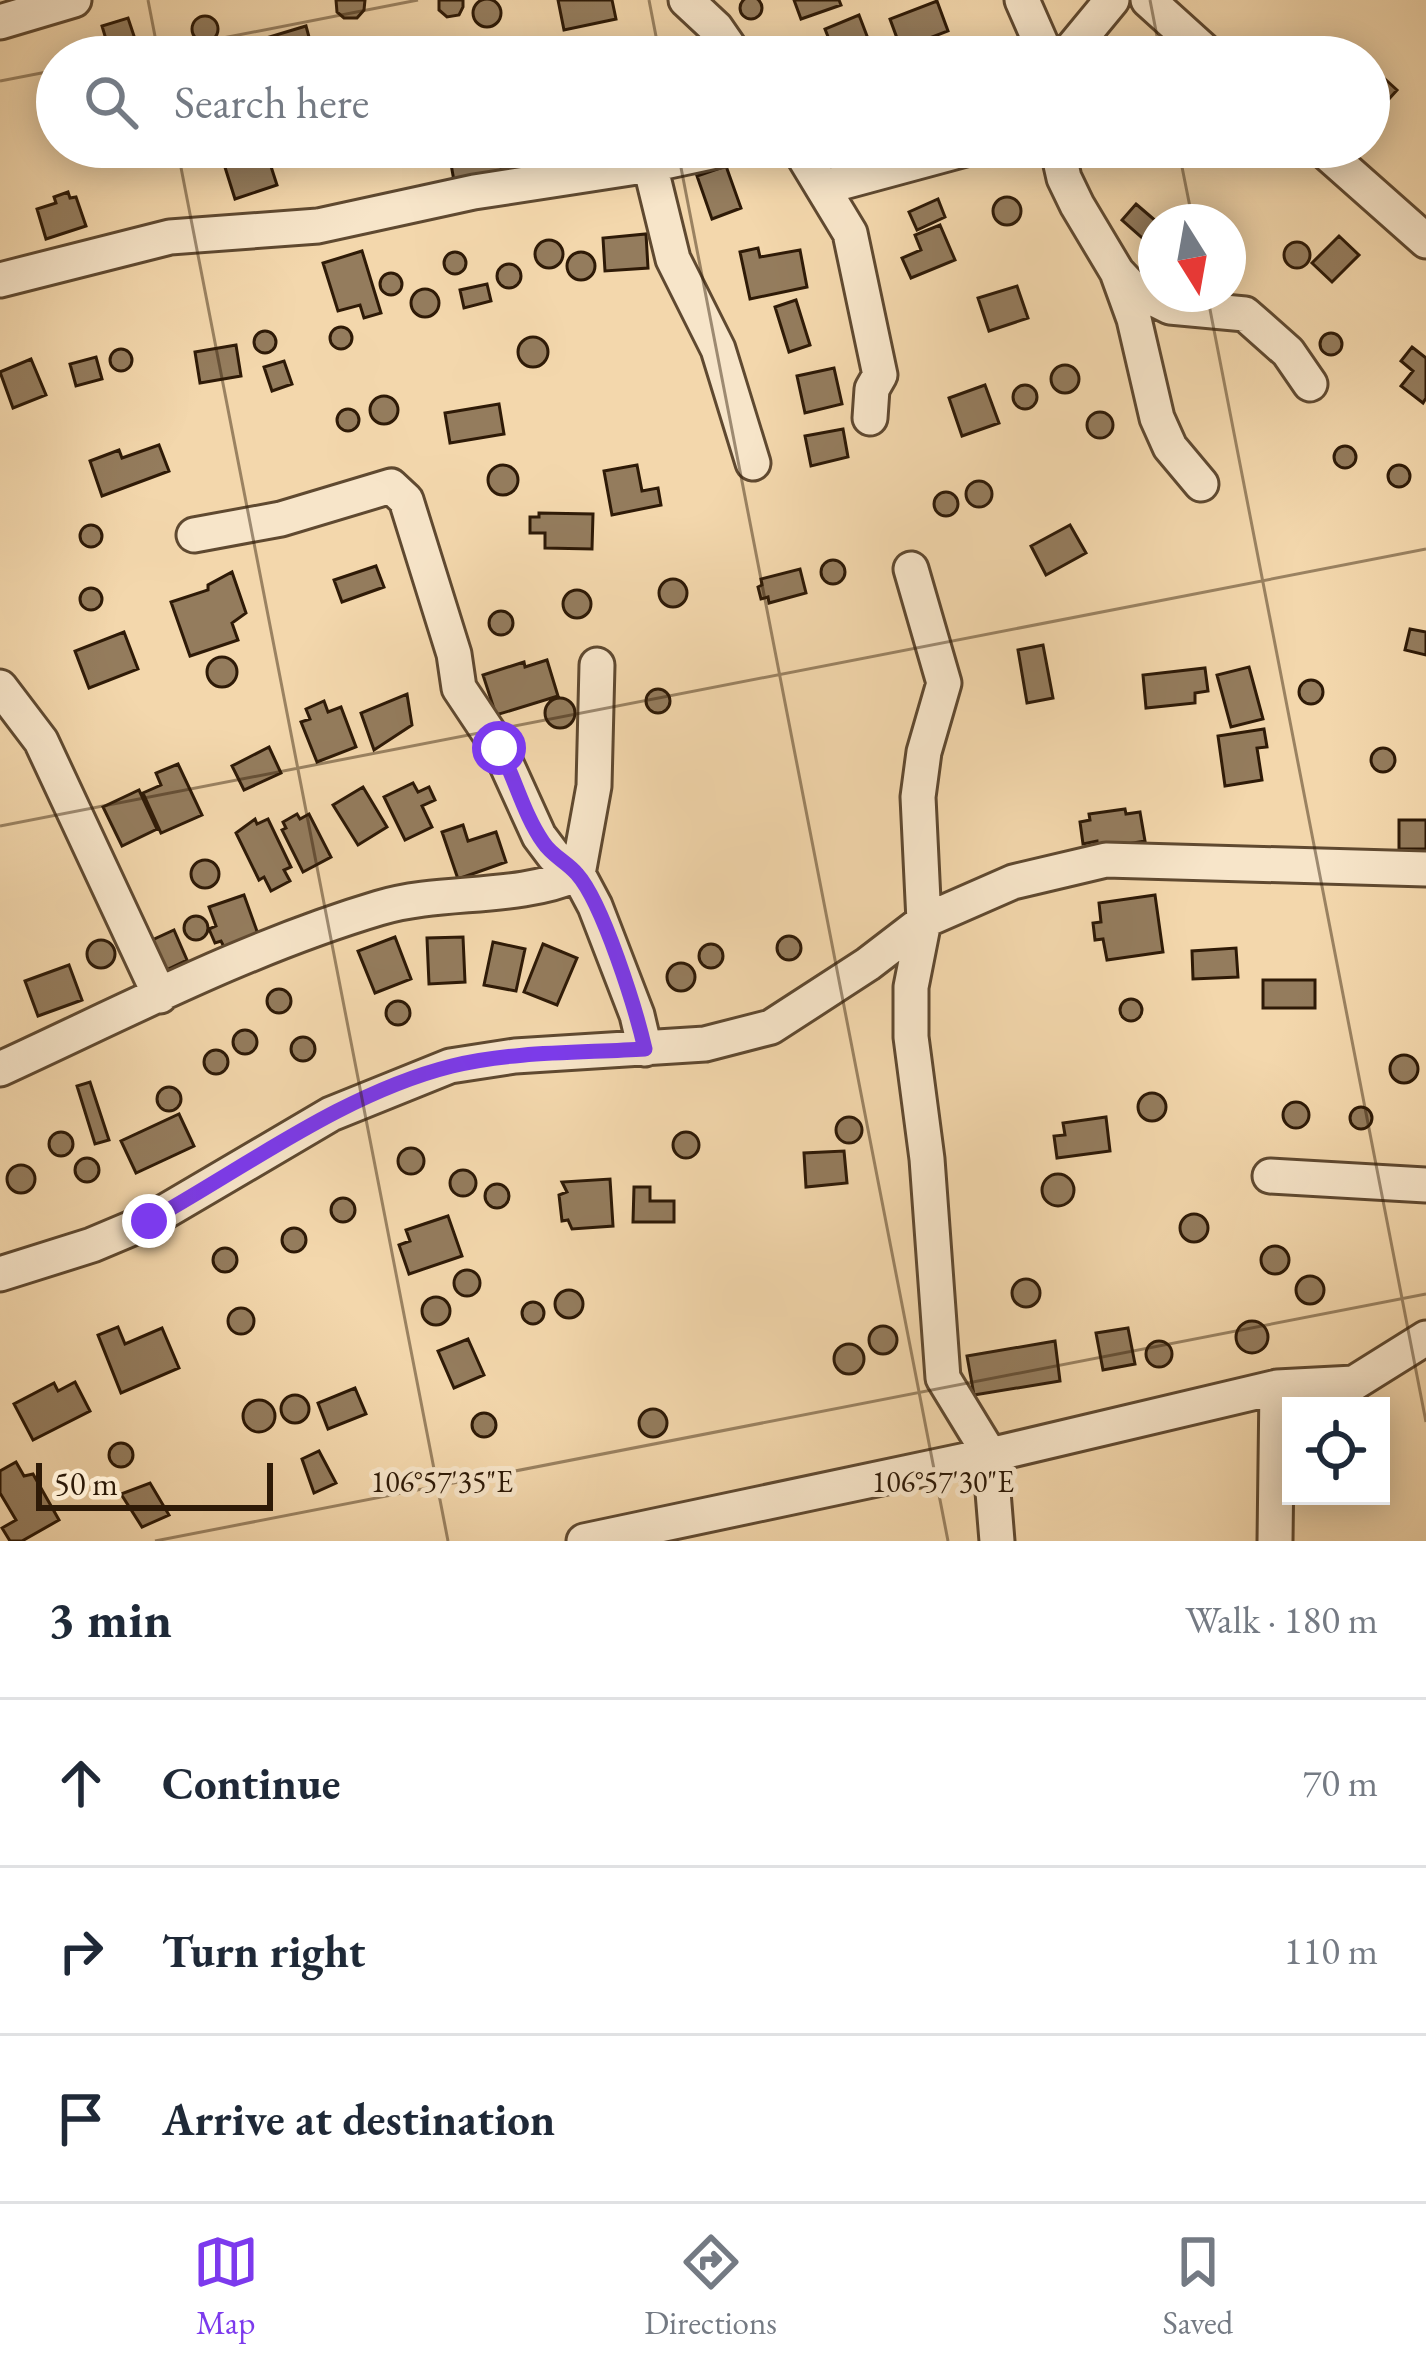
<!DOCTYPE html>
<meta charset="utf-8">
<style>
:root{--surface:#fff;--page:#f2f2f3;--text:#1f2937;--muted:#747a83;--line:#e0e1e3;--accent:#7c3aed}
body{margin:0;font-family:"EB Garamond",serif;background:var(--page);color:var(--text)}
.controls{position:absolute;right:36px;bottom:36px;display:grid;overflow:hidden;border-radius:0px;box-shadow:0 6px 30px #0003}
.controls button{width:108px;height:108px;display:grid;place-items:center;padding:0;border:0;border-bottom:3px solid var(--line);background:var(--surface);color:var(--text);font:60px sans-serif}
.compass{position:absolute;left:1138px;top:204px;width:108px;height:108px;border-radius:50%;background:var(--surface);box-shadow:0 6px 30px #0003;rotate:169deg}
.scale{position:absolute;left:36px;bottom:30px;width:237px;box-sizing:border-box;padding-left:12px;border:6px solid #2e1a07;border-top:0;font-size:33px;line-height:42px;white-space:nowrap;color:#2e1a07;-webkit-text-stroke:9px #f7e5c9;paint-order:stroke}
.stop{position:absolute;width:36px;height:36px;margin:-27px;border:9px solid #7c3aed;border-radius:50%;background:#fff}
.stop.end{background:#7c3aed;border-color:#fff;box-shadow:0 3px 12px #0008}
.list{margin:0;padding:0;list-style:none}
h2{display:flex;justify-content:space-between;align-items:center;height:156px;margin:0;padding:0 48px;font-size:51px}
h2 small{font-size:39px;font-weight:400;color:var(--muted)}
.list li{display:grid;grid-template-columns:78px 1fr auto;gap:36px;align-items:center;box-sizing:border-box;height:168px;padding:0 48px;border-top:3px solid var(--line)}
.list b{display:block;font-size:45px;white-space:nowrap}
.list em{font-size:39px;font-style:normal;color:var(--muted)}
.icon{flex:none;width:66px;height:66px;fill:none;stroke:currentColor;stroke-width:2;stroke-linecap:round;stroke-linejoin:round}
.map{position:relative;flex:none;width:1426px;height:1541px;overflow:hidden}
.search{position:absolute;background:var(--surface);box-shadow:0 6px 30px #0003;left:36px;right:36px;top:36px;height:132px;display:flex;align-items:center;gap:30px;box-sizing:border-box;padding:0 42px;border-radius:66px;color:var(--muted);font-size:45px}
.sheet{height:660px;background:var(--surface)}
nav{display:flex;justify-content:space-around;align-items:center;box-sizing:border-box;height:168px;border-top:3px solid var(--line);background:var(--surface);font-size:33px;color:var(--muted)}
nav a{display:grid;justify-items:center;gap:6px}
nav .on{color:var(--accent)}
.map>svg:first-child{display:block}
.building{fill:#947c5d;stroke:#2e1a07;stroke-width:3}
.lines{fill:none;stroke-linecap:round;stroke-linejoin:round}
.street-casing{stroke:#5f4930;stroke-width:39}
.street{stroke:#f7e5c9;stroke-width:33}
.route{stroke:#7c3aed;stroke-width:15}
.ticks{fill:none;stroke:#2e1a07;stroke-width:3;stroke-opacity:0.45}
.ticks-label{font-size:30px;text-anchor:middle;fill:#2e1a07;stroke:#f7e5c9;stroke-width:10;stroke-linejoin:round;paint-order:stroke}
</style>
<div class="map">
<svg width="1426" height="1541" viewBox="0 0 1426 1541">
<rect width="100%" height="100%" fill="#f3d7ac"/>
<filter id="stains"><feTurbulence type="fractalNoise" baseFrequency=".00167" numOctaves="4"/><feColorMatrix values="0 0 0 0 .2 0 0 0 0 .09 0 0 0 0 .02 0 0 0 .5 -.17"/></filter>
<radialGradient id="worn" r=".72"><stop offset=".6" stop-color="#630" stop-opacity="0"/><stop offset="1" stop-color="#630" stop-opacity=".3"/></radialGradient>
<path class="building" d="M740 8a11 11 0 1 1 22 0a11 11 0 1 1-22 0Z
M473 13a14 14 0 1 1 28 0a14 14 0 1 1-28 0Z
M336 0H365L364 10 357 18H344L337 12Z
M439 0H463V7L459 15 447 17 439 10Z
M558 0H612L616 19 564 30Z
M794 0H839L841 5 801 19Z
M937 1 948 31 901 49 890 19Z
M859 15 875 57H836L825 29Z
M192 29a13 13 0 1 1 26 0a13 13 0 1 1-26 0Z
M128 18 138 48 111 56 102 26Z
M306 26 312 48 271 57 266 38Z
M1374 69 1397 90 1370 120 1369 75Z
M448 147H497L502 172 454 181Z
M513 147H549L550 162 514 165Z
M850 147H895L896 152 853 162Z
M265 148 277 185 235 199 223 161Z
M726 166 741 208 712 219 697 176Z
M68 192 70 198 76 197 86 226 46 239 37 209 56 203 54 197Z
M993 211a14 14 0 1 1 28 0a14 14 0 1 1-28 0Z
M938 199 945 217 917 230 909 212Z
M1136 204 1157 222 1156 250 1122 220Z
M940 225 955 260 911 278 902 258 921 250 915 235Z
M646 234 648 268 605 271 603 238Z
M1339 236 1359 255 1332 282 1312 263Z
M535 254a14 14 0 1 1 28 0a14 14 0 1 1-28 0Z
M1284 255a13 13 0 1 1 26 0a13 13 0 1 1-26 0Z
M758 248 760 257 800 250 807 287 750 299 740 252Z
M362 251 381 313 364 318 360 305 338 311 323 263Z
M444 263a11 11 0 1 1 22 0a11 11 0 1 1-22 0Z
M567 266a14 14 0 1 1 28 0a14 14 0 1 1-28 0Z
M497 276a12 12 0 1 1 24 0a12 12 0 1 1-24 0Z
M380 284a11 11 0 1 1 22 0a11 11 0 1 1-22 0Z
M487 284 491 301 464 308 460 290Z
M1017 286 1028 318 989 331 978 298Z
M411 303a14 14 0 1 1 28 0a14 14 0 1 1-28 0Z
M796 300 810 345 789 352 775 307Z
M330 338a11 11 0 1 1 22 0a11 11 0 1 1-22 0Z
M254 342a11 11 0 1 1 22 0a11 11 0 1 1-22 0Z
M1320 344a11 11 0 1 1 22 0a11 11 0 1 1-22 0Z
M518 352a15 15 0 1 1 30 0a15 15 0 1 1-30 0Z
M236 345 241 376 200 383 195 352Z
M1412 347 1426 358V398L1423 403 1401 386 1413 371 1401 361Z
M110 360a11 11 0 1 1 22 0a11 11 0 1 1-22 0Z
M96 357 102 379 76 386 70 364Z
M31 359 46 395 13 408 0 372Z
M284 361 292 384 272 391 264 367Z
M1051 379a14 14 0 1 1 28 0a14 14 0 1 1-28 0Z
M834 368 842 404 805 413 797 376Z
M1013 397a12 12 0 1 1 24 0a12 12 0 1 1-24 0Z
M985 385 999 423 962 436 949 398Z
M370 410a14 14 0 1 1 28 0a14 14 0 1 1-28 0Z
M499 404 504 434 450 443 445 413Z
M337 420a11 11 0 1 1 22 0a11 11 0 1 1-22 0Z
M1087 425a13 13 0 1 1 26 0a13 13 0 1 1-26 0Z
M843 429 848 457 811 466 805 436Z
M159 445 169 471 102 496 90 461 119 450 122 458Z
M1334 457a11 11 0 1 1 22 0a11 11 0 1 1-22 0Z
M637 465 642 491 658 488 661 505 612 515 604 471Z
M1388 476a11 11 0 1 1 22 0a11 11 0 1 1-22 0Z
M488 480a15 15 0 1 1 30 0a15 15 0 1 1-30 0Z
M966 494a13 13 0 1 1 26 0a13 13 0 1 1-26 0Z
M934 504a12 12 0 1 1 24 0a12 12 0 1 1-24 0Z
M539 513 593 514 592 549 545 548V533H530V517H539Z
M80 536a11 11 0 1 1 22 0a11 11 0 1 1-22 0Z
M1070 525 1086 553 1046 575 1031 546Z
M821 572a12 12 0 1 1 24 0a12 12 0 1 1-24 0Z
M376 566 384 587 342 602 334 580Z
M800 569 806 593 769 603 768 597 761 599 758 587 762 585 761 579Z
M232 572 246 613 232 623 238 640 190 656 171 602 208 590V585Z
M659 593a14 14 0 1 1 28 0a14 14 0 1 1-28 0Z
M80 599a11 11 0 1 1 22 0a11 11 0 1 1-22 0Z
M563 604a14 14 0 1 1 28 0a14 14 0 1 1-28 0Z
M489 623a12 12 0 1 1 24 0a12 12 0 1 1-24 0Z
M1410 629 1426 632V655L1405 650Z
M124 632 138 669 89 688 75 651Z
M1043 645 1053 698 1027 703 1018 650Z
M207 672a15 15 0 1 1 30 0a15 15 0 1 1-30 0Z
M547 660 558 696 496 715 483 675 524 662 525 667Z
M1249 667 1263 719 1231 727 1217 675Z
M1205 668 1208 691 1195 693V703L1146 708 1143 675Z
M1299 692a12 12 0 1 1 24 0a12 12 0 1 1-24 0Z
M646 701a12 12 0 1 1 24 0a12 12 0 1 1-24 0Z
M407 694 412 725 374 750 361 713Z
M545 713a15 15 0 1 1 30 0a15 15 0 1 1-30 0Z
M324 701 328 712 341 707 356 747 317 762 301 722 310 719 306 709Z
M1264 729 1267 747 1257 748 1262 780 1225 786 1218 736Z
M269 747 281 773 244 790 232 766Z
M1371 760a12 12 0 1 1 24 0a12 12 0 1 1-24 0Z
M178 764 202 815 161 833 143 793 161 785 156 773Z
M413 783 418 792 429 787 435 800 422 806 432 827 405 840 384 797Z
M363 787 387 827 358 845 333 805Z
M139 790 157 829 122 846 103 807Z
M1125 809 1126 814 1140 812 1145 841 1098 849 1097 841 1083 844 1080 822 1090 820 1089 814Z
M297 814 300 819 309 814 331 857 303 872 282 830 286 828 283 822Z
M255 819 257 824 268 819 291 867 284 870 290 881 271 891 264 877 259 880 236 833Z
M1399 820H1426V849H1399Z
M463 825 468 841 496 832 506 862 458 879 442 832Z
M191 874a14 14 0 1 1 28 0a14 14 0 1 1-28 0Z
M244 895 258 934 224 947 221 941 215 943 209 929 216 926 209 907Z
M1155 895 1163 952 1107 960 1103 939 1095 940 1093 923 1101 922 1099 903Z
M184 928a12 12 0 1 1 24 0a12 12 0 1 1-24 0Z
M174 930 187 960 164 971 150 941Z
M777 948a12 12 0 1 1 24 0a12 12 0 1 1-24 0Z
M395 937 411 979 375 993 358 951Z
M463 937 465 982 429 984 427 938Z
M87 954a14 14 0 1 1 28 0a14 14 0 1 1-28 0Z
M493 942 525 949 516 991 484 985Z
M543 944 577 958 557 1005 524 992Z
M699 956a12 12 0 1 1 24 0a12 12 0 1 1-24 0Z
M1236 948 1238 977 1193 979 1192 951Z
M667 977a14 14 0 1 1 28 0a14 14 0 1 1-28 0Z
M69 965 82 1000 38 1016 25 981Z
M1263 980H1315V1008H1263Z
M267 1001a12 12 0 1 1 24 0a12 12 0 1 1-24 0Z
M1120 1010a11 11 0 1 1 22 0a11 11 0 1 1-22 0Z
M386 1013a12 12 0 1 1 24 0a12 12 0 1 1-24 0Z
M233 1042a12 12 0 1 1 24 0a12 12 0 1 1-24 0Z
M291 1049a12 12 0 1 1 24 0a12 12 0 1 1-24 0Z
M204 1062a12 12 0 1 1 24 0a12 12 0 1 1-24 0Z
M1390 1069a14 14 0 1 1 28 0a14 14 0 1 1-28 0Z
M90 1082 109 1140 95 1144 77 1086Z
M157 1099a12 12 0 1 1 24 0a12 12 0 1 1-24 0Z
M1138 1107a14 14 0 1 1 28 0a14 14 0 1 1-28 0Z
M1283 1115a13 13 0 1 1 26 0a13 13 0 1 1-26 0Z
M1350 1118a11 11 0 1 1 22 0a11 11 0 1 1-22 0Z
M179 1114 194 1146 136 1173 121 1141Z
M1106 1117 1110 1151 1057 1158 1054 1136 1065 1135 1063 1123Z
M836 1130a13 13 0 1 1 26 0a13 13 0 1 1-26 0Z
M49 1144a12 12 0 1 1 24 0a12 12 0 1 1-24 0Z
M673 1145a13 13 0 1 1 26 0a13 13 0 1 1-26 0Z
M398 1161a13 13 0 1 1 26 0a13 13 0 1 1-26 0Z
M844 1151 847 1183 806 1187 804 1153Z
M75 1170a12 12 0 1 1 24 0a12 12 0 1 1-24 0Z
M7 1179a14 14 0 1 1 28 0a14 14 0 1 1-28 0Z
M450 1183a13 13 0 1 1 26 0a13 13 0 1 1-26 0Z
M1042 1190a16 16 0 1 1 32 0a16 16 0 1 1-32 0Z
M610 1179 613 1226 572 1229 568 1220 562 1221 559 1195 567 1192 562 1182Z
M485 1196a12 12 0 1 1 24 0a12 12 0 1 1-24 0Z
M634 1187H650V1201H674V1222H633Z
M331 1210a12 12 0 1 1 24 0a12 12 0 1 1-24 0Z
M1180 1228a14 14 0 1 1 28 0a14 14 0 1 1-28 0Z
M448 1216 462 1256 409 1274 399 1245 410 1241 406 1230Z
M282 1240a12 12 0 1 1 24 0a12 12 0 1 1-24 0Z
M1261 1260a14 14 0 1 1 28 0a14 14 0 1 1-28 0Z
M213 1260a12 12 0 1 1 24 0a12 12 0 1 1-24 0Z
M454 1283a13 13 0 1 1 26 0a13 13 0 1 1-26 0Z
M1296 1290a14 14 0 1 1 28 0a14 14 0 1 1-28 0Z
M1012 1293a14 14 0 1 1 28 0a14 14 0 1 1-28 0Z
M555 1304a14 14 0 1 1 28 0a14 14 0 1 1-28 0Z
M422 1311a14 14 0 1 1 28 0a14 14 0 1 1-28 0Z
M522 1313a11 11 0 1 1 22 0a11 11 0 1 1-22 0Z
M228 1321a13 13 0 1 1 26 0a13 13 0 1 1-26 0Z
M1236 1337a16 16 0 1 1 32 0a16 16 0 1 1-32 0Z
M869 1340a14 14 0 1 1 28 0a14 14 0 1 1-28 0Z
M118 1327 125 1344 162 1328 179 1368 121 1393 98 1335Z
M1128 1328 1135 1364 1103 1370 1096 1333Z
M468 1339 484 1375 454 1388 438 1351Z
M1146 1354a13 13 0 1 1 26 0a13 13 0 1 1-26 0Z
M1055 1341 1060 1381 974 1395 967 1356Z
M834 1359a15 15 0 1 1 30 0a15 15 0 1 1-30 0Z
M75 1382 90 1411 33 1440 14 1404 54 1383 58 1391Z
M355 1388 366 1414 328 1429 318 1403Z
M281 1409a14 14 0 1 1 28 0a14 14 0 1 1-28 0Z
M243 1416a16 16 0 1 1 32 0a16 16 0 1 1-32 0Z
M639 1423a14 14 0 1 1 28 0a14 14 0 1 1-28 0Z
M472 1425a12 12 0 1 1 24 0a12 12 0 1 1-24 0Z
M109 1455a12 12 0 1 1 24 0a12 12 0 1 1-24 0Z
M319 1451 336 1483 314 1493 302 1459Z
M16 1462 24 1476 33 1474 59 1520 22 1541H10L2 1528 16 1520 0 1493V1471Z
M150 1483 169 1515 142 1527 121 1494Z"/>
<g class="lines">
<defs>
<path id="street" d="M686 0 716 28 736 57
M1022 0 1047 57
M1148 0 1211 57
M0 22 74 0
M1065 57 1112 0
M798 147 850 233 880 375 872 389 870 418
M1057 147 1064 178 1077 205 1117 272 1134 319 1157 418 1170 447 1201 484
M1320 147 1426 241
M650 165 673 259 718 349 753 463
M825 187 973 147
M1118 273 1132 288 1170 307 1245 314 1288 352 1310 384
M0 280 170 237 318 226 474 192 650 165 734 147
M194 535 281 519 391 486 406 500 454 654 459 688 499 748 539 836 554 856 578 874 595 906 637 1015 645 1049
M911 569 944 683 924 752 918 797 924 921 911 987V1037L927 1159 943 1378 990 1455 997 1541
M0 687 41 741 160 996
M0 1069C124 1012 248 947 379 908 443 889 515 901 578 874L594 786 597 665
M1270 1176 1426 1185
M0 1274 92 1245 149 1221 331 1114 450 1066 515 1056 705 1044 771 1027 868 964 924 921 1013 882 1106 860 1426 869
M584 1541 990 1455 1277 1387 1354 1383 1426 1338
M1275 1541 1277 1387"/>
</defs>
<use href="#street" class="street-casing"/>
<use href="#street" class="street"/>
</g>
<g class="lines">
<path class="route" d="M149 1221C246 1167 344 1093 452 1066 514 1051 581 1053 645 1049 636 1010 603 903 577 874 567 862 552 856 543 842 524 815 515 778 499 748"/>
</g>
<path class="ticks" d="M148 0 159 57M649 0 660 57M1150 0 1161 57M125 57 418 0M0 81 57 70M177 147 448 1541M677 147 948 1541M1178 147 1193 222M1207 294 1426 1422M0 826 1426 549M155 1541 1426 1294"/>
<g class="ticks-label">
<text x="442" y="1492">106°57'35"E</text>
<text x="943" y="1492">106°57'30"E</text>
</g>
<rect width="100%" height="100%" filter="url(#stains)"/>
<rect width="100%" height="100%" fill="url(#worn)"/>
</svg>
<div class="controls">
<button><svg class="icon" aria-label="locate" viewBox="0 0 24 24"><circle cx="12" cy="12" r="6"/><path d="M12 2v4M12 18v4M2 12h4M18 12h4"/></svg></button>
</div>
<svg class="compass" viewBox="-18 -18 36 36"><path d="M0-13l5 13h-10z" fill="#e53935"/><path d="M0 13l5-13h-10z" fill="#747a83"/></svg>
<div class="scale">50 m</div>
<div class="stop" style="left:499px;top:748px"></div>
<div class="stop end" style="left:149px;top:1221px"></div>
<div class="search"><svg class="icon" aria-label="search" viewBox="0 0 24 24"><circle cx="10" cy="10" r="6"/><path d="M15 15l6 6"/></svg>Search here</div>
</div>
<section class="sheet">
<h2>3 min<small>Walk · 180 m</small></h2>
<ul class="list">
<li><svg class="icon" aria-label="ahead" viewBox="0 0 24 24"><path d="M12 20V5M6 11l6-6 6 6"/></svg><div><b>Continue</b></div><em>70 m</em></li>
<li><svg class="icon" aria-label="right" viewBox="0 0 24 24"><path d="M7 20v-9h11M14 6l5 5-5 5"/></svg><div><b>Turn right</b></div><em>110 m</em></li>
<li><svg class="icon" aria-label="arrive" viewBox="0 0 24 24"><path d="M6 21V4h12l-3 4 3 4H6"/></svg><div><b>Arrive at destination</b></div></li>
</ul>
</section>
<nav>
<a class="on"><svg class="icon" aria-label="map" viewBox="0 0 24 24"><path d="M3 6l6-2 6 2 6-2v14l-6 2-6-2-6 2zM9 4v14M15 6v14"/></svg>Map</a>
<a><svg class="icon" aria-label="directions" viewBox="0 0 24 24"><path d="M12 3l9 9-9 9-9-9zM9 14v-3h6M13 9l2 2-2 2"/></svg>Directions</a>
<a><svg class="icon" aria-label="saved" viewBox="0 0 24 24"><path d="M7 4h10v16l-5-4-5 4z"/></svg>Saved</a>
</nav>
